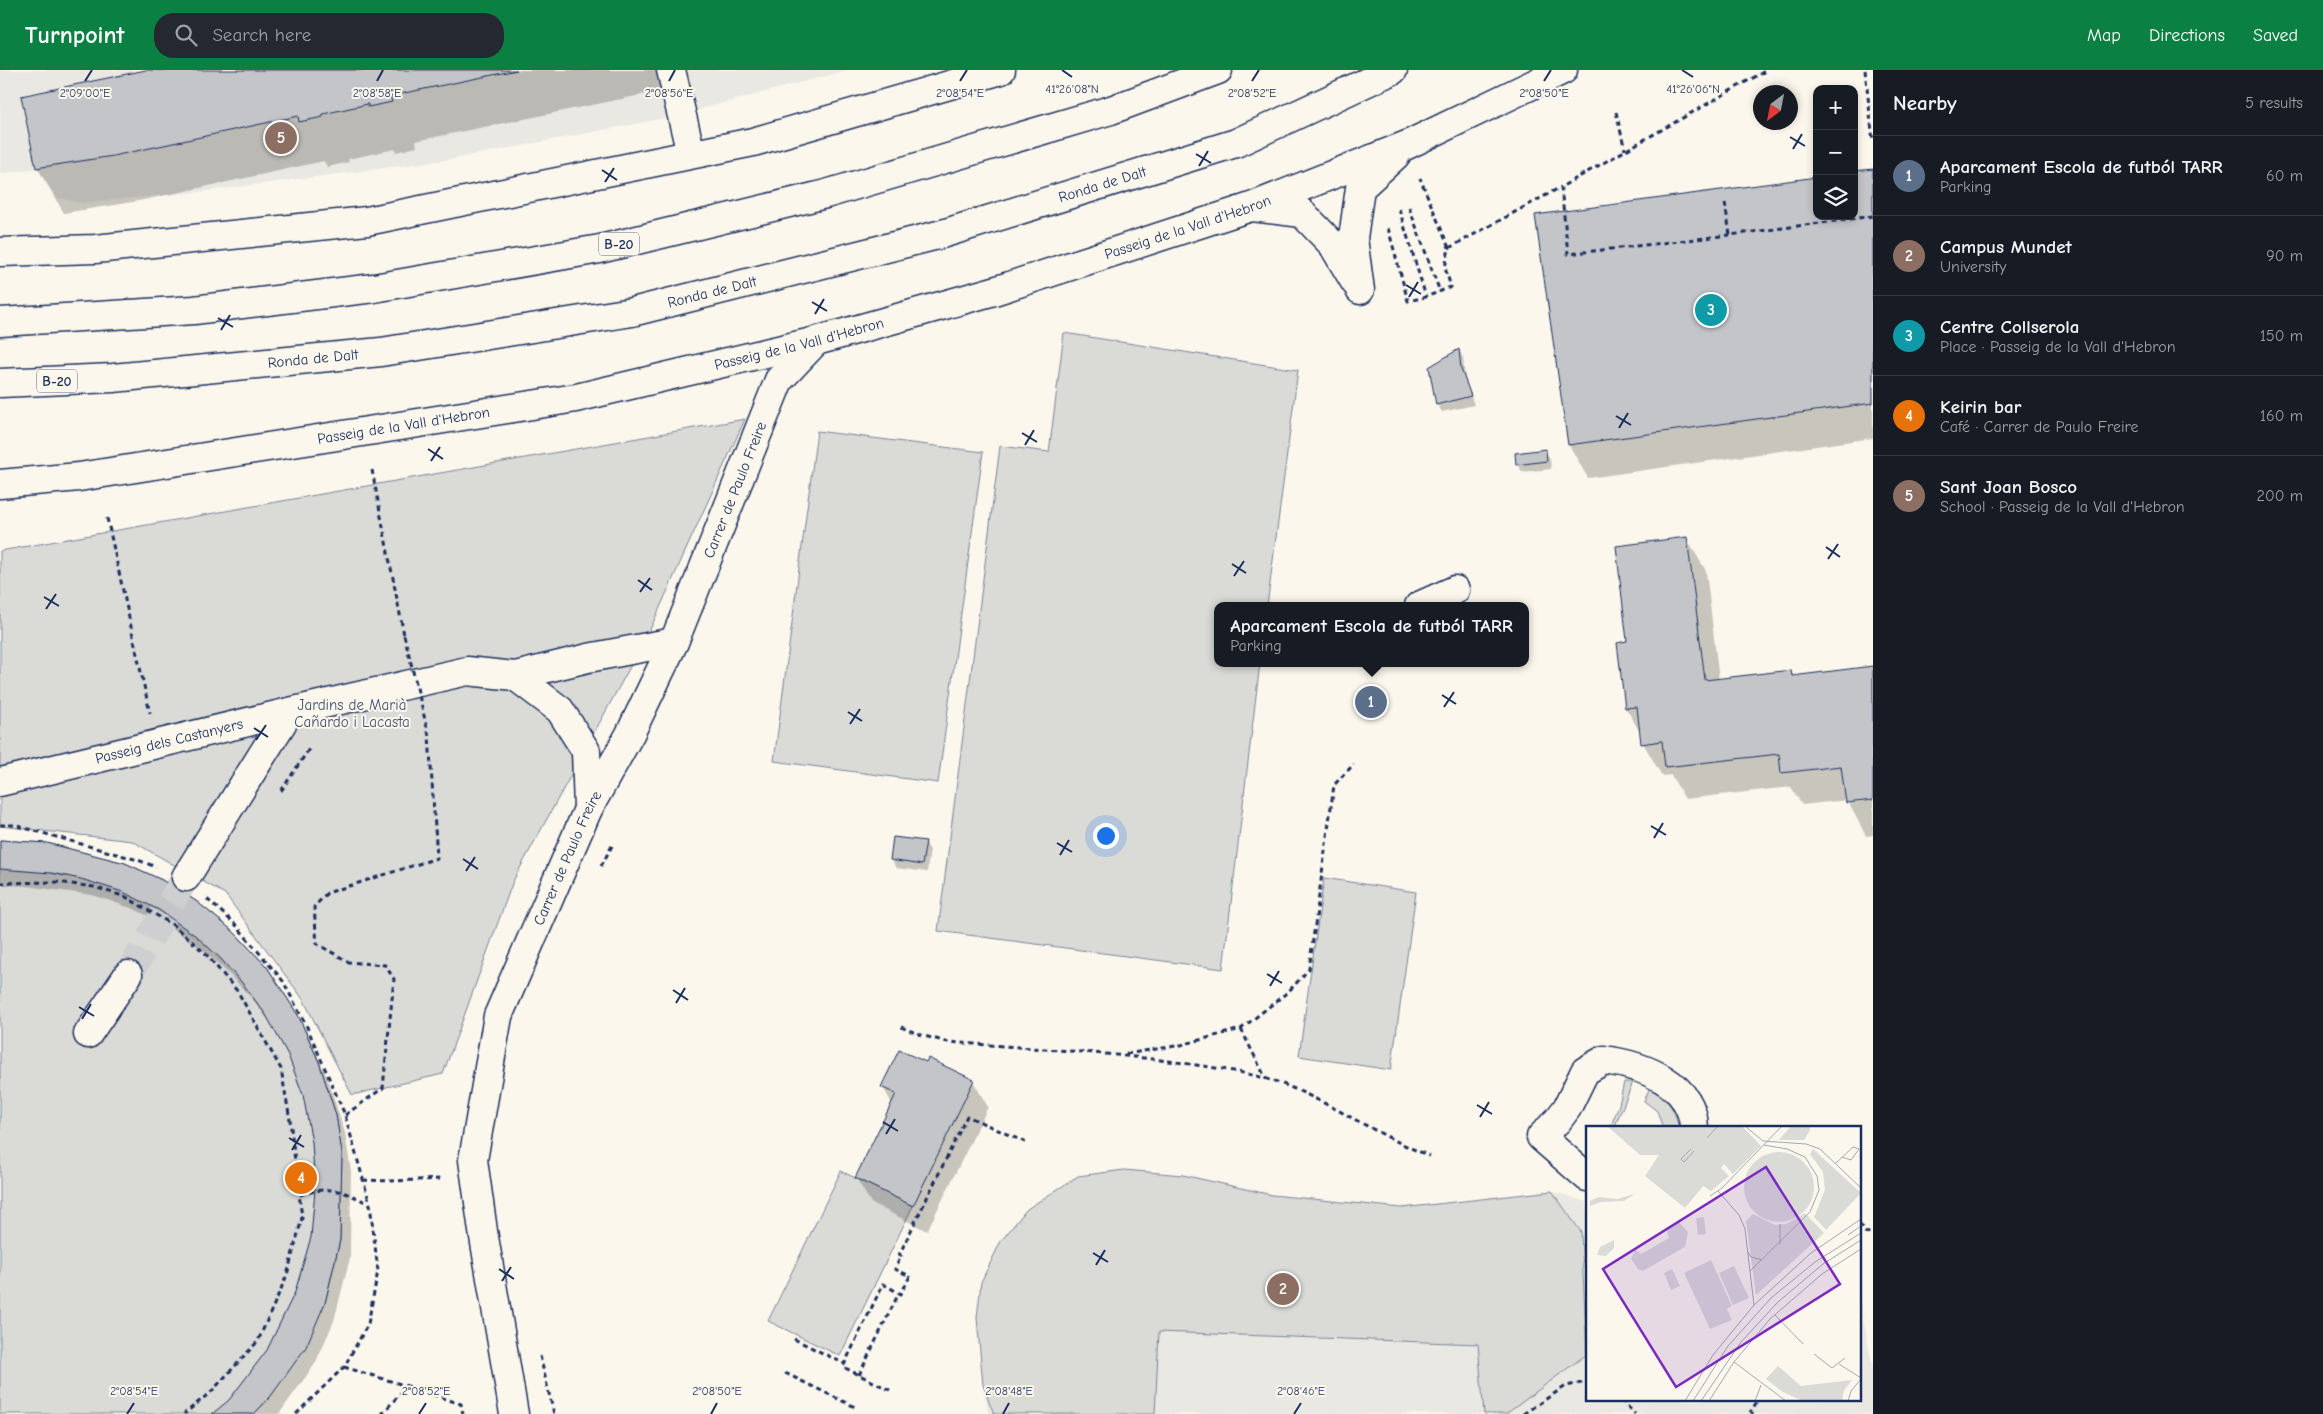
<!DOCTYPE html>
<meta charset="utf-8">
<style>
:root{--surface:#171b24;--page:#242831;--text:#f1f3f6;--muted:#9ea1a6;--line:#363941;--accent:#0b8043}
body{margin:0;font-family:"Comic Neue",sans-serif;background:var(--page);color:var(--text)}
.controls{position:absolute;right:15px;top:15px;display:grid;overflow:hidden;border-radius:10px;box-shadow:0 2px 8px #0003}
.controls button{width:45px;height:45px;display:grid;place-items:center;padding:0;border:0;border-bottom:1px solid var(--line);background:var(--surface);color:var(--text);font:25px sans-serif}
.compass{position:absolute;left:1753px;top:15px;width:45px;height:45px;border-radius:50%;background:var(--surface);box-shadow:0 2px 8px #0003;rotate:212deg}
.you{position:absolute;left:1105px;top:765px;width:18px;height:18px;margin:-12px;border:4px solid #fff;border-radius:50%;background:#1a73e8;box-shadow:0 0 0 8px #1a73e833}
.badge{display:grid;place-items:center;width:32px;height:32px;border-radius:50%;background:var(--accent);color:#fff;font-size:16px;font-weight:700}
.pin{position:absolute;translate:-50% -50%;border:2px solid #fff;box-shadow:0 1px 5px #0006}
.popup{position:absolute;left:1214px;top:532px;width:315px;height:65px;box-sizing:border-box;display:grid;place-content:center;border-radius:10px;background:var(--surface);filter:drop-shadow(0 1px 4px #0005);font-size:16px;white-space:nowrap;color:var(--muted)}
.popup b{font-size:19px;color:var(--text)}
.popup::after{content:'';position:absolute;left:50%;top:100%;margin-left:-10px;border:10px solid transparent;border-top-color:var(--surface)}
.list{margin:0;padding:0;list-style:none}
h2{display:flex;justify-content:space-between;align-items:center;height:65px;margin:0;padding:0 20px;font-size:21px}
h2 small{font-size:16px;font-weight:400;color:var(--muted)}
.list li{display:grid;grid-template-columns:32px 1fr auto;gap:15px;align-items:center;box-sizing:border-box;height:80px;padding:0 20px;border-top:1px solid var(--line)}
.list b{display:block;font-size:19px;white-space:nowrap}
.list p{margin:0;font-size:16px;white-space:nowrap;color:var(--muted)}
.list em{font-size:16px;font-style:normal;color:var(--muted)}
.icon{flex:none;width:28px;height:28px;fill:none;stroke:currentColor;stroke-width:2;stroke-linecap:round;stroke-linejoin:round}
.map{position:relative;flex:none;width:1873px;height:1344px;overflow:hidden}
header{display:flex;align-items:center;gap:30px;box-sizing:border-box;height:70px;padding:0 25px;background:var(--accent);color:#fff}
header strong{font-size:24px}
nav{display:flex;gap:28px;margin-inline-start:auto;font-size:18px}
.search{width:350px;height:45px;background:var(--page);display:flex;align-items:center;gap:12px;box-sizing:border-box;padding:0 18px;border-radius:20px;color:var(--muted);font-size:19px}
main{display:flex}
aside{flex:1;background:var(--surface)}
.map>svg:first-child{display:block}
.built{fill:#eae8e2}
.green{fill:#dadad7;stroke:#7a849a}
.shadow{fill:#0003}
.building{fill:#c3c5c9;stroke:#1b2f5e}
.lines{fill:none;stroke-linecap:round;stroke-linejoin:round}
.minor-tunnel{stroke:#cecfd0;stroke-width:28;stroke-dasharray:28 14;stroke-linecap:butt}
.minor-casing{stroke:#1b2f5e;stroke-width:31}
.highway-casing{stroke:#1b2f5e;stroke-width:31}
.path{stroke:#1b2f5e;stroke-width:3;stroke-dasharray:5 4;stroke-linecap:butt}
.minor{stroke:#fbf7ec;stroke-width:28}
.highway{stroke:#fbf7ec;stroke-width:28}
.path-bridge{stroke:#1b2f5e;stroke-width:3;stroke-dasharray:5 4;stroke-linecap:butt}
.ticks{fill:none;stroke:#1b2f5e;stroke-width:2}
.labels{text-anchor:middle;stroke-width:4;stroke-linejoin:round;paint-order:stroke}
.shield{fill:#fbf7ec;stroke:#5e6b89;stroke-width:1}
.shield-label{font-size:14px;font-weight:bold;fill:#1b2f5e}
.street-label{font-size:15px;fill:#1b2f5e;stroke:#fbf7ec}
.park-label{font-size:15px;fill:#415176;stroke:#fbf7ec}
.inset-road{fill:none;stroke:#a1a7b3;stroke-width:1}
.view{fill:#7b2cbf;fill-opacity:0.15;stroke:#7b2cbf;stroke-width:2.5}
.inset-edge{fill:none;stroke:#1b2f5e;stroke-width:2.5}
.ticks-label{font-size:12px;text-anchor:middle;fill:#1b2f5e;stroke:#fbf7ec;stroke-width:4;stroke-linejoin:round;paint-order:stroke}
</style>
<header>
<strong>Turnpoint</strong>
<div class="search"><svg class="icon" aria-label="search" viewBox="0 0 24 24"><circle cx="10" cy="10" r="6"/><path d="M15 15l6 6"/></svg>Search here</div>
<nav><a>Map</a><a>Directions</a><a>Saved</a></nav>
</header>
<main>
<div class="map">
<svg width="1873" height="1344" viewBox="0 0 1873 1344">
<rect width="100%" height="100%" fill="#fbf7ec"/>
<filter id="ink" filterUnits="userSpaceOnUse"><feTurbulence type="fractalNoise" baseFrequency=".02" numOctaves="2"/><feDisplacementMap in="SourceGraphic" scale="10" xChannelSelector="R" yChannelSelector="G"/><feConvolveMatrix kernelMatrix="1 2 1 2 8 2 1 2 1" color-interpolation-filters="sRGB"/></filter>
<g filter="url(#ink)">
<path class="built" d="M0 0H848L671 47 453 89 199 122 81 133 58 128 44 111 38 98 0 104Z
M1124 1100 1183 1105 1272 1125 1402 1138 1552 1121 1587 1132V1330H1859V1226L1873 1299V1344H988L977 1248 981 1212 1001 1171 1027 1139 1078 1106Z"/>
<path class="green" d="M1064 263 1298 300 1267 536H1217V593H1260L1223 899 938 861 1000 376 1049 382Z
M745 349 648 564 513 811 443 1004 352 1025 303 929 225 824 132 771 0 756V481Z
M817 361 983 382 938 713 774 691Z
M0 770 47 773 125 793 162 810 196 831 233 861 267 897 298 945 319 992 336 1045 342 1083 340 1170 325 1233 271 1326 254 1344H0Z
M1324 808 1416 822 1391 1000 1299 986Z
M1624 1012H1633L1614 1058H1610L1619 1035Z
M1650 1017C1665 1026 1677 1040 1678 1058H1663L1657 1041 1644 1031Z
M1124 1100 1183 1105 1272 1125 1402 1138 1552 1121 1581 1162 1587 1284 1506 1344H1484L1478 1274 1159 1262 1155 1344H995L990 1335 983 1315 977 1248 981 1212 1001 1171 1027 1139 1078 1106Z
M841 1101 913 1136 840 1286 768 1251Z"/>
<path class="shadow" d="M152 0H672L675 18 416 71 417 77 396 82 395 79 348 89 349 92 327 97 324 91 139 131 64 143 37 97Z
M1873 100V368L1588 408 1569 375 1537 146H1854Z
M1459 280 1463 288 1465 308 1474 335 1442 342 1437 334Z
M1545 381 1550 389 1551 399 1522 402 1518 394Z
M1687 469 1706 501 1719 610 1791 601 1794 607 1873 597V765L1866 766 1847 730 1802 735 1791 717 1685 729 1671 705 1662 706 1643 673 1641 664 1626 638 1619 574 1629 573Z
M0 771 47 775 125 794 266 898 284 922 308 964 328 1010 345 1063 351 1101 350 1188 334 1251 315 1294 279 1344H214L230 1331 268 1281 296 1222 312 1167 316 1120 313 1072 304 1024 289 984 275 959 254 931 231 906 207 883 170 857 134 839 92 825 26 816 0 815Z
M925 772 930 780 927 802 896 798 891 789Z
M973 1011 988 1037 927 1161 871 1133 856 1108 892 1034 883 1017Z"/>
<path class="building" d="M146 0H517L390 26 392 32 368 37V34L323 44V47L299 52 298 46 113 86 36 98 21 26Z
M1873 99V333L1568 375 1535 145 1817 107V146H1854V101Z
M1459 279 1461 299 1471 326 1436 335 1429 297Z
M1546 379 1547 391 1516 395 1515 383Z
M1687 467 1705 610 1791 600 1792 606 1873 596V730L1846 733 1841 696 1781 703 1779 684 1665 697 1662 671 1641 674 1637 637 1625 638 1617 573 1627 571 1616 476Z
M893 767 926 771 922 795 890 790Z
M0 770 47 773 125 793 162 810 196 831 233 861 267 897 298 945 319 992 336 1045 342 1083 340 1170 325 1233 306 1277 271 1326 254 1344H212L229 1330 267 1280 295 1222 311 1167 315 1120 312 1072 303 1025 288 985 266 945 243 914 220 888 196 866 159 840 123 822 81 809 51 803 0 799Z
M899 980 926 992 928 988 974 1010 913 1136 855 1108 896 1024 881 1017Z"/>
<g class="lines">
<path class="minor-tunnel" d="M128 905 186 807"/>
<defs>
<g id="minor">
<path d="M671 0 691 84"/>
<path d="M1252 137 1302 143 1333 175 1355 212"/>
<path d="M0 182 95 179 367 151 753 72 1001 0"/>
<path d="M1360 220 1353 168 1360 118 1396 85"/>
<path id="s1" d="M0 414 79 407 576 328 816 271 994 221 1251 137 1407 75 1563 0"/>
<path d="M1419 536 1455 520"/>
<path d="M515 606 560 640 586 681 588 739"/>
<path id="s2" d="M0 712 289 642 467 601 515 606 588 588 674 572"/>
<path d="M186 807 289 642"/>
<path d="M88 964 128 905"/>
<path d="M1587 1107 1541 1067 1558 1050 1567 1038 1585 1001 1604 990C1642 995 1693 1013 1694 1058"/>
<path id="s3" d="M514 1344 483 1161 473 1090 498 946 588 739 630 664 674 572 779 310 816 271"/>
</g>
<g id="highway">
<path d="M0 252 194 240 374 218 600 179 826 124 1111 40 1218 0"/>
<path id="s4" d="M0 313 113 308 381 282 632 242 942 164 1236 73 1393 0"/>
</g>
</defs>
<use href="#minor" class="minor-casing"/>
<use href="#highway" class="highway-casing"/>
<path class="path" d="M1865 0 1873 71
M1616 42 1625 80
M1725 133 1730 165 1873 146
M1409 137 1440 222
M1399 139 1426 227
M1388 158 1408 231 1426 227 1451 217 1445 198 1449 178 1420 108
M1730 165 1568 184 1561 117 1767 0
M1449 178 1561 117
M372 400 404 565
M107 448 150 643
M281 721 309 679
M0 755H14L138 790 156 797
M601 796 613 774
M0 813 57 812 94 817 126 827 173 855 205 883 238 922 281 999 290 1050 302 1148 287 1205 258 1271 212 1321 184 1344
M207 829 235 854 283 911 307 957 345 1045 370 1134 378 1201 368 1254 344 1297 296 1344
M901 957 924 966 948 972C1027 978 1105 982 1183 993 1216 998 1248 1002 1280 1013 1332 1033 1378 1066 1430 1086
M1241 959 1266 1009
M1126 984 1181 975 1241 959 1289 921 1309 899 1334 715 1354 694
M345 1045 383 1018 394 909 385 895 349 892 317 874 314 837 327 823 437 788 429 666
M363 1110 391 1111 442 1109
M300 1125C330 1115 342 1120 369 1134
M1859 1155 1866 1163 1873 1162
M794 1269 845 1294
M540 1286 554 1344
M344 1297 407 1316 382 1344
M785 1303 857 1338
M859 1305 899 1223
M407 1316 461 1334 463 1344
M890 1320 843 1297 883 1214 901 1224 910 1206 895 1199 901 1186 899 1185 967 1046 1027 1073
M1621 1330 1635 1344
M1523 1344 1566 1316 1587 1312
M1753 1344 1751 1341 1758 1330"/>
<use href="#minor" class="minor"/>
<use href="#highway" class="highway"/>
<path class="path-bridge" d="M404 565 429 666"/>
</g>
</g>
<path class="ticks" d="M1062 0 1072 7M1682 0 1693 7M85 11 92 0M377 11 383 0M669 11 675 0M960 11 967 0M1252 11 1259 0M1544 11 1551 0M1790 67 1805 76M1793 79 1802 64M1196 84 1211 93M1199 96 1208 81M602 100 617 110M605 112 614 98M1406 215 1421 224M1409 227 1418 212M812 232 827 241M815 244 824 229M218 248 233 257M221 260 230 245M1616 346 1631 355M1619 358 1628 343M1022 363 1037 372M1025 375 1034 360M428 379 443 389M431 391 440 377M1826 477 1840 487M1828 489 1838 474M1232 494 1246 503M1234 506 1244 491M638 510 652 520M640 522 650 508M44 527 59 536M46 539 56 524M1442 625 1456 634M1444 637 1454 622M848 642 862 651M850 654 860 639M254 658 268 667M256 670 266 655M1651 756 1666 765M1654 768 1663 753M1057 773 1072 782M1060 785 1069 770M463 789 478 799M466 801 475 787M1267 904 1282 913M1270 916 1279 901M673 920 688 930M676 933 685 918M79 937 94 946M82 949 91 934M1477 1035 1492 1044M1480 1047 1489 1032M883 1052 898 1061M886 1064 895 1049M289 1068 304 1077M292 1080 301 1065M1093 1183 1108 1192M1096 1195 1105 1180M499 1199 514 1209M502 1211 511 1197M127 1344 134 1333M419 1344 426 1333M711 1344 717 1333M1003 1344 1009 1333M1294 1344 1301 1333"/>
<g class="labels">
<g class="shield">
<rect x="599" y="162.5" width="40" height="23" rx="4"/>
<rect x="37" y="299.5" width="40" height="23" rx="4"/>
</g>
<g class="shield-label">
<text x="619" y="179">B-20</text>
<text x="57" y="316">B-20</text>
</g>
<g class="street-label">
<text dy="5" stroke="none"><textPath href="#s4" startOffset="1124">Ronda de Dalt</textPath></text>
<text dy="5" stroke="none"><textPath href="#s1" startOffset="1218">Passeig de la Vall d'Hebron</textPath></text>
<text dy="5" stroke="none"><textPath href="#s4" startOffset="719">Ronda de Dalt</textPath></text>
<text dy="5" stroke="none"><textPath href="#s1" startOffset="812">Passeig de la Vall d'Hebron</textPath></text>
<text dy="5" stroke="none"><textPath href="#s4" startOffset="314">Ronda de Dalt</textPath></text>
<text dy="5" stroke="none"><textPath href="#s1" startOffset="408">Passeig de la Vall d'Hebron</textPath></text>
<text dy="5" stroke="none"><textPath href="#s3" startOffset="981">Carrer de Paulo Freire</textPath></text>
<text dy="5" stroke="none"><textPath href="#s2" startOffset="174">Passeig dels Castanyers</textPath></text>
<text dy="5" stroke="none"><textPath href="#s3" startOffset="576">Carrer de Paulo Freire</textPath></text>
</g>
<g class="park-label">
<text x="352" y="640">Jardins de Marià<tspan x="352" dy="17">Cañardo i Lacasta</tspan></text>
</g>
</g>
<g transform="translate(1586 1056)">
<rect width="275" height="275" fill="#fbf7ec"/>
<path d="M21 0H156L175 20 147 48 138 38 135 42 143 50 125 65 117 60 99 82 59 50 73 29H54ZM205 0H224V4L218 14H193ZM227 23 275 67 240 104 228 91 239 64 237 46 224 28ZM158 61a35 35 0 1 1 70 0a35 35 0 1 1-70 0ZM49 68 38 75 15 76 4 80V75L13 71 31 73ZM219 87 238 107 170 169 160 95 167 88 189 99 200 98ZM118 91 120 108 112 109 110 92ZM92 95 102 106 99 121 57 145 52 143 45 133 49 123 55 128 83 112 80 102ZM28 114V122L20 130 11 129 14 121ZM125 134 146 180 141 183 146 194 124 203 98 147ZM148 140 163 172 147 179 133 147ZM86 143 94 160 85 164 78 147ZM192 240 215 260 266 254 258 264 256 275H217L197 266 180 253Z" fill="#dadad7"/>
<path class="inset-road" d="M159 0 177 15 220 18 234 23 275 62M121 12 132 0M105 23 95 33 98 36 108 25M250 37 267 21 273 23 265 34 256 31M132 65 153 89 159 103 168 179M124 70 136 62 196 0M194 98V118M262 109 275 100M162 126 165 131 176 134M164 145 224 86 233 64 231 50 219 31 201 23 178 19M189 189 217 218M228 228 246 242 259 232M148 236 200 275M253 238 275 252M99 275 127 229 168 179 225 127 275 93M107 275 142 220 185 172 229 136 275 107M115 275 155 216 192 176 237 138 275 114M123 275 148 236 184 193 236 148 275 123M169 275 175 259M262 275 265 265 275 253"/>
<path class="view" d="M180 41 254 158 90 261 17 143Z"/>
<rect width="275" height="275" class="inset-edge"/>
</g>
<g class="ticks-label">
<text x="1072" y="23">41°26'08"N</text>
<text x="1693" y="23">41°26'06"N</text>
<text x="85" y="27">2°09'00"E</text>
<text x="377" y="27">2°08'58"E</text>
<text x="669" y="27">2°08'56"E</text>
<text x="960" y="27">2°08'54"E</text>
<text x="1252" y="27">2°08'52"E</text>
<text x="1544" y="27">2°08'50"E</text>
<text x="134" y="1325">2°08'54"E</text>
<text x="426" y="1325">2°08'52"E</text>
<text x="717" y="1325">2°08'50"E</text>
<text x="1009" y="1325">2°08'48"E</text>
<text x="1301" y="1325">2°08'46"E</text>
</g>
</svg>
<div class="controls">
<button>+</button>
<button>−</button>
<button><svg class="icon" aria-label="layers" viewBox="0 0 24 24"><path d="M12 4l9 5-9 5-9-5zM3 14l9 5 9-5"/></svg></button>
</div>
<svg class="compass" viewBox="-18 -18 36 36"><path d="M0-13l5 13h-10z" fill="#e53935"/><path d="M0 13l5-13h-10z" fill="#9ea1a6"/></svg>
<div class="you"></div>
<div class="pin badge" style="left:1371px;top:632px;background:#5c6f8a">1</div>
<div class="popup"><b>Aparcament Escola de futból TARR</b>Parking</div>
<div class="pin badge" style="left:1283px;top:1219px;background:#8d6e63">2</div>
<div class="pin badge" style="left:1711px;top:240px;background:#0f9aa8">3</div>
<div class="pin badge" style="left:301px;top:1108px;background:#e8710a">4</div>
<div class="pin badge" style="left:281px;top:68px;background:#8d6e63">5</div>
</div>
<aside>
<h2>Nearby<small>5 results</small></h2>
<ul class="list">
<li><span class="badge" style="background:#5c6f8a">1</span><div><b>Aparcament Escola de futból TARR</b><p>Parking</p></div><em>60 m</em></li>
<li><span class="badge" style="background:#8d6e63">2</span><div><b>Campus Mundet</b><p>University</p></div><em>90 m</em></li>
<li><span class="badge" style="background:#0f9aa8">3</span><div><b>Centre Collserola</b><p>Place · Passeig de la Vall d'Hebron</p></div><em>150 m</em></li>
<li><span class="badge" style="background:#e8710a">4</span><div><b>Keirin bar</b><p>Café · Carrer de Paulo Freire</p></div><em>160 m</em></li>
<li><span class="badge" style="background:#8d6e63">5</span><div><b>Sant Joan Bosco</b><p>School · Passeig de la Vall d'Hebron</p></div><em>200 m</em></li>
</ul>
</aside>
</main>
